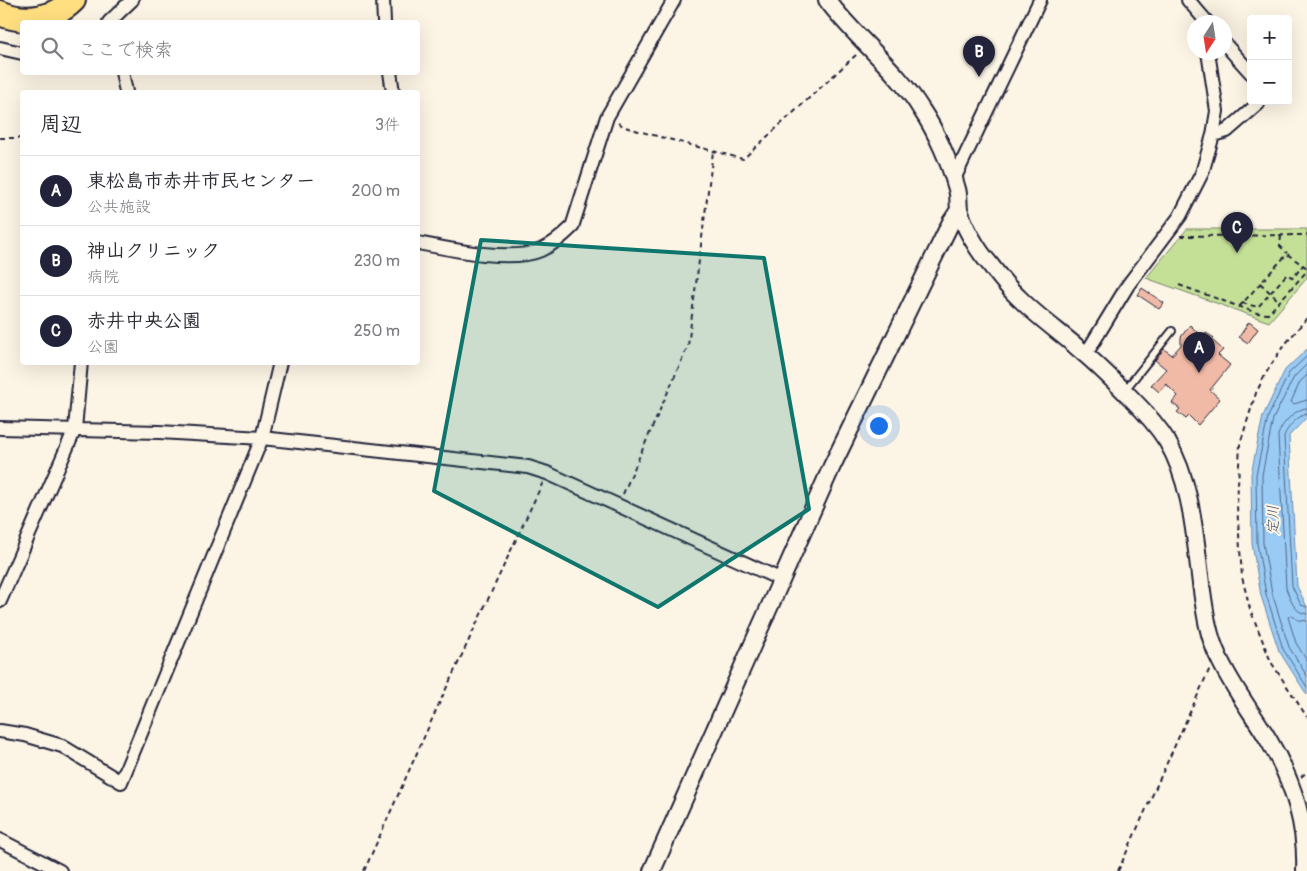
<!DOCTYPE html>
<html lang="ja">
<meta charset="utf-8">
<style>
:root{--surface:#fff;--page:#f2f2f3;--text:#2b2b33;--muted:#7c7c81;--line:#e1e1e2;--accent:#22223b}
body{margin:0;font-family:Pangolin,"Klee One",sans-serif;background:var(--page);color:var(--text)}
.controls{position:absolute;right:15px;top:15px;display:grid;overflow:hidden;border-radius:5px;box-shadow:0 5px 20px #0002}
.controls button{width:45px;height:45px;display:grid;place-items:center;padding:0;border:0;border-bottom:1px solid var(--line);background:var(--surface);color:var(--text);font:25px sans-serif}
.compass{position:absolute;left:1187px;top:15px;width:45px;height:45px;border-radius:50%;background:var(--surface);box-shadow:0 5px 20px #0002;rotate:192deg}
.you{position:absolute;left:878px;top:425px;width:18px;height:18px;margin:-12px;border:4px solid #fff;border-radius:50%;background:#1a73e8;box-shadow:0 0 0 8px #1a73e833}
.badge{display:grid;place-items:center;width:32px;height:32px;border-radius:50%;background:var(--accent);color:#fff;font-size:16px;font-weight:700}
.pin{position:absolute;translate:-50% -41px;filter:drop-shadow(0 1px 2px #0008)}
.pin::after{content:'';position:absolute;top:26px;width:18px;height:15px;background:inherit;clip-path:polygon(0 0,100% 0,50% 100%)}
.list{margin:0;padding:0;list-style:none}
h2{display:flex;justify-content:space-between;align-items:center;height:65px;margin:0;padding:0 20px;font-size:21px}
h2 small{font-size:16px;font-weight:400;color:var(--muted)}
.list li{display:grid;grid-template-columns:32px 1fr auto;gap:15px;align-items:center;box-sizing:border-box;height:70px;padding:0 20px;border-top:1px solid var(--line)}
.list b{display:block;font-size:19px;white-space:nowrap}
.list p{margin:0;font-size:16px;white-space:nowrap;color:var(--muted)}
.list em{font-size:16px;font-style:normal;color:var(--muted)}
.icon{flex:none;width:28px;height:28px;fill:none;stroke:currentColor;stroke-width:2;stroke-linecap:round;stroke-linejoin:round}
.map{position:relative;flex:none;width:1307px;height:871px;overflow:hidden}
.search{position:absolute;background:var(--surface);box-shadow:0 5px 20px #0002;left:20px;top:20px;width:400px;height:55px;display:flex;align-items:center;gap:12px;box-sizing:border-box;padding:0 18px;border-radius:5px;color:var(--muted);font-size:19px}
.panel{position:absolute;background:var(--surface);box-shadow:0 5px 20px #0002;left:20px;top:90px;width:400px;height:275px;border-radius:5px}
.map>svg:first-child{display:block}
.green{fill:#c4e097;stroke:#738169}
.water{fill:#99cbf5;stroke:#6987ab}
.lines{fill:none;stroke-linecap:round;stroke-linejoin:round}
.shore{stroke:#526685;stroke-width:1}
.building{fill:#f1baa6;stroke:#22223b}
.service-casing{stroke:#22223b;stroke-width:10}
.minor-casing{stroke:#22223b;stroke-width:16}
.tertiary-casing{stroke:#22223b;stroke-width:20}
.motorway-casing{stroke:#22223b;stroke-width:28}
.path{stroke:#22223b;stroke-width:2;stroke-dasharray:5 4;stroke-linecap:butt}
.service{stroke:#fcf5e5;stroke-width:6}
.minor{stroke:#fcf5e5;stroke-width:12}
.tertiary{stroke:#fcf5e5;stroke-width:16}
.motorway{stroke:#ffdf80;stroke-width:24}
.marked{fill:#0f766e;fill-opacity:0.2;stroke:#0f766e;stroke-width:4;stroke-linejoin:round}
.labels{text-anchor:middle;stroke-width:4;stroke-linejoin:round;paint-order:stroke}
.water-label{font-size:15px;font-style:italic;fill:#465573;stroke:#fcf5e5}
</style>
<div class="map">
<svg width="1307" height="871" viewBox="0 0 1307 871">
<rect width="100%" height="100%" fill="#fcf5e5"/>
<filter id="ink" filterUnits="userSpaceOnUse"><feTurbulence type="fractalNoise" baseFrequency=".02" numOctaves="2"/><feDisplacementMap in="SourceGraphic" scale="10" xChannelSelector="R" yChannelSelector="G"/><feConvolveMatrix kernelMatrix="1 2 1 2 8 2 1 2 1" color-interpolation-filters="sRGB"/></filter>
<g filter="url(#ink)">
<path class="green" d="M1187 229H1307V278L1269 322 1146 278Z"/>
<path class="water" d="M1307 349V417L1289 436 1297 586 1307 607V695L1279 651 1261 596 1252 544 1251 474 1263 416 1285 370Z"/>
<g class="lines">
<path class="shore" d="M1307 356 1289 373 1268 417 1256 475 1257 543 1266 594 1283 649 1307 687
M1307 364 1294 377 1273 419 1262 475 1263 543 1272 593 1289 647 1307 676
M1307 375 1300 382 1291 402 1294 404 1307 400
M1307 408C1296 408 1280 425 1278 436L1286 588C1290 599 1294 613 1307 614
M1307 414C1298 415 1287 428 1284 436L1292 586 1301 605 1307 607
M1307 621 1298 620 1291 615 1288 617 1296 643 1307 661"/>
</g>
<path class="building" d="M1142 288 1164 303 1159 309 1138 295Z
M1249 322 1258 329 1248 343 1239 337Z
M1190 325 1203 338 1206 333 1214 338 1212 340 1223 350 1218 355 1230 365 1210 390 1220 399 1198 425 1189 416 1186 419 1177 412 1180 409 1172 403 1178 396 1166 384 1159 392 1151 385 1166 369 1155 360 1164 349 1172 355 1181 345V337Z"/>
<g class="lines">
<defs>
<path id="service" d="M1125 390 1172 331"/>
<path id="minor" d="M383 0 384 22
M1188 0 1207 22
M109 22 132 0
M1224 43 1251 73
M0 48 22 53
M122 72 126 92
M390 72 393 92
M1213 135 1227 131 1258 104 1259 101
M954 179 1040 0
M418 243C448 249 512 263 541 250 552 245 564 235 572 227L607 117 674 0
M1086 354 1128 285 1180 216 1202 173 1213 135 1217 111 1208 52
M0 428 159 432 262 438 528 467 547 473 782 580
M0 601 75 429 81 362
M0 731 25 735 62 746 121 782 262 438 280 362
M0 840 60 871"/>
<path id="tertiary" d="M827 0C856 39 896 68 921 109 936 131 950 163 957 189 959 195 958 203 959 209 963 225 978 251 989 263 998 275 1008 288 1019 298 1040 319 1064 335 1086 355 1101 368 1116 383 1131 398 1144 411 1157 425 1167 441 1193 485 1195 541 1202 591 1205 612 1208 635 1218 656 1231 685 1251 711 1268 739 1292 779 1307 824 1305 871
M652 871 832 466 951 222 959 210"/>
<path id="motorway" d="M0 13C25 24 54 19 73 0"/>
</defs>
<use href="#service" class="service-casing"/>
<use href="#minor" class="minor-casing"/>
<use href="#tertiary" class="tertiary-casing"/>
<use href="#motorway" class="motorway-casing"/>
<path class="path" d="M618 123 625 127 642 132 743 159 857 54
M0 138H22
M1180 236 1307 235
M1281 236 1280 246 1287 253
M1260 283 1280 302
M1179 285 1257 313 1268 314 1307 271
M1242 303 1258 307 1287 274 1293 278 1303 265
M1239 307 1287 254 1307 268
M1307 318 1282 348 1266 373 1256 393 1240 444 1237 506 1242 577 1250 609 1271 662 1307 717
M623 494 688 346 713 152
M1301 777 1307 772
M364 871 438 706 543 482
M1118 871 1210 668"/>
<use href="#service" class="service"/>
<use href="#minor" class="minor"/>
<use href="#tertiary" class="tertiary"/>
<use href="#motorway" class="motorway"/>
</g>
</g>
<path class="marked" d="M481 240 764 258 809 509 658 607 434 491Z"/>
<g class="labels">
<g class="water-label">
<text transform="translate(1273 520) rotate(-91)" y="5">定川</text>
</g>
</g>
</svg>
<div class="controls">
<button>+</button>
<button>−</button>
</div>
<svg class="compass" viewBox="-18 -18 36 36"><path d="M0-13l5 13h-10z" fill="#e53935"/><path d="M0 13l5-13h-10z" fill="#7c7c81"/></svg>
<div class="you"></div>
<div class="pin badge" style="left:1199px;top:373px">A</div>
<div class="pin badge" style="left:979px;top:77px">B</div>
<div class="pin badge" style="left:1237px;top:253px">C</div>
<div class="search"><svg class="icon" aria-label="search" viewBox="0 0 24 24"><circle cx="10" cy="10" r="6"/><path d="M15 15l6 6"/></svg>ここで検索</div>
<section class="panel">
<h2>周辺<small>3件</small></h2>
<ul class="list">
<li><span class="badge">A</span><div><b>東松島市赤井市民センター</b><p>公共施設</p></div><em>200 m</em></li>
<li><span class="badge">B</span><div><b>神山クリニック</b><p>病院</p></div><em>230 m</em></li>
<li><span class="badge">C</span><div><b>赤井中央公園</b><p>公園</p></div><em>250 m</em></li>
</ul>
</section>
</div>
